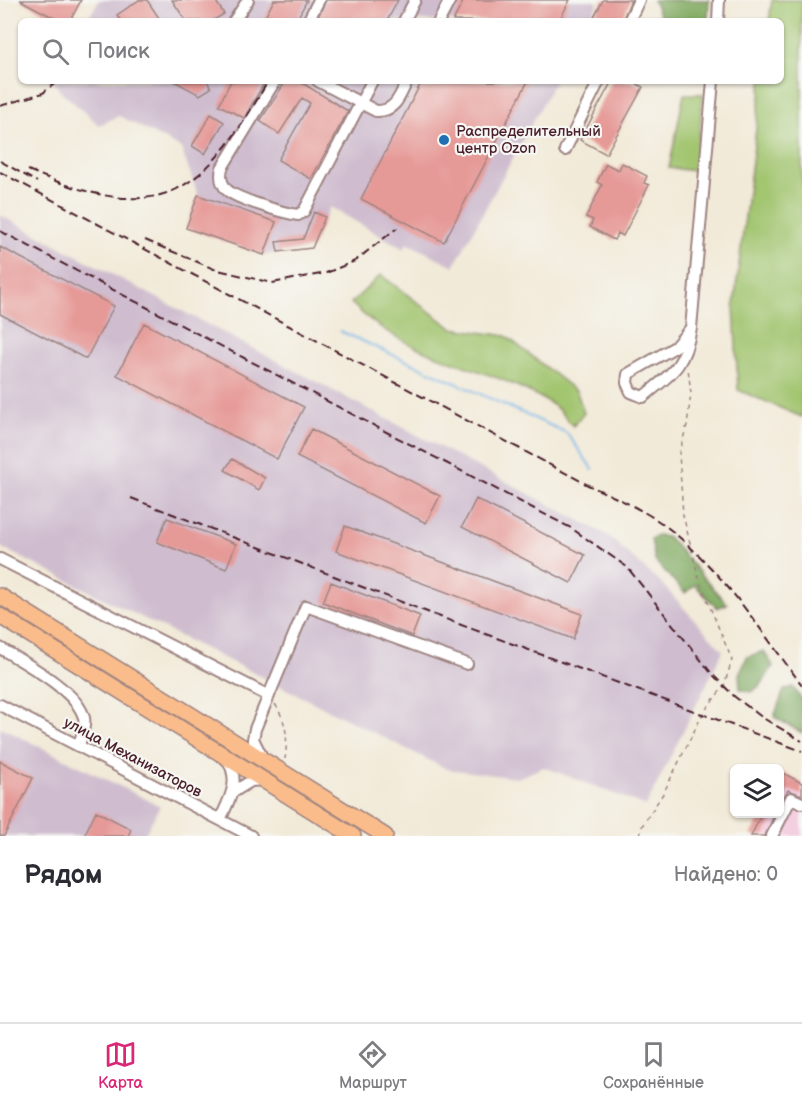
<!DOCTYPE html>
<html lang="ru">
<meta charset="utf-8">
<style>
:root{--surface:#fff;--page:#f7f7f7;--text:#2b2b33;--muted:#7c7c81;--line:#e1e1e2;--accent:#db2777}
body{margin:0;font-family:"Balsamiq Sans",sans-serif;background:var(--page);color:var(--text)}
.controls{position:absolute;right:18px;bottom:18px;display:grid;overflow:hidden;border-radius:9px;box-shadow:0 2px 4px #0004}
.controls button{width:54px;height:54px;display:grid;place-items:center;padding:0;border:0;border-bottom:2px solid var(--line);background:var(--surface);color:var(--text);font:30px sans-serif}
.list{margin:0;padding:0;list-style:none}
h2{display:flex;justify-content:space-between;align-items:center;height:78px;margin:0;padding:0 24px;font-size:26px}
h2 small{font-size:20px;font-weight:400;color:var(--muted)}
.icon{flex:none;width:33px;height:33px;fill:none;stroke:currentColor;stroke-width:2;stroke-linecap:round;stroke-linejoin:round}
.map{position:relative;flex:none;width:802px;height:836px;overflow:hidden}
.search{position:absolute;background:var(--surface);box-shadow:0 2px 4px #0004;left:18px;right:18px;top:18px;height:66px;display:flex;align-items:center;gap:15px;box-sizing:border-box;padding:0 21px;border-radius:9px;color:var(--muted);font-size:22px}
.sheet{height:186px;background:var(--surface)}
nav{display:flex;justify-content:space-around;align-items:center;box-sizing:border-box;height:84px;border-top:2px solid var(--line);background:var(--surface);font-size:16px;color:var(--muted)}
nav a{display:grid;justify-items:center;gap:3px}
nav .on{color:var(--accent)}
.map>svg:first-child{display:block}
.built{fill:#f3cfe0}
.industrial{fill:#cfbdcf}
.green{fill:#a2c56f;stroke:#76724d;stroke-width:1.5}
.forest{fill:#81aa62;stroke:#666446;stroke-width:1.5}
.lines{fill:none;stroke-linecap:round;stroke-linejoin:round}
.stream{stroke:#73b3e7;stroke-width:2}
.building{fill:#e69a97}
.minor-casing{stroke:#9e8482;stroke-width:14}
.highway-casing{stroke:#9e8482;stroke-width:18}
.path{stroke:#9e8482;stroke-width:1.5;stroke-dasharray:4.5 4.5;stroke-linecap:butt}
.minor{stroke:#fff;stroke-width:10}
.highway{stroke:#fabc8b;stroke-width:15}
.rail{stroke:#4a1f2b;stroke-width:2;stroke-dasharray:9 4.5;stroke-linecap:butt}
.poi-dot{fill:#1f6fb2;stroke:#f6f6f2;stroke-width:2}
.labels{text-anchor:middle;stroke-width:4.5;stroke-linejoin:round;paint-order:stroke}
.poi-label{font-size:15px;fill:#4a1f2b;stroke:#f6f6f2;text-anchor:start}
.street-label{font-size:15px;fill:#4a1f2b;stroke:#f6f6f2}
</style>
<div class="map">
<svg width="802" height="836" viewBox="0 0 802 836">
<rect width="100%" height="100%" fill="#f6f6f2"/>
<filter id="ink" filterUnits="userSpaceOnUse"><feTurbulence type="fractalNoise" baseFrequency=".0167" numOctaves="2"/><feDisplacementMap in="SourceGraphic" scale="12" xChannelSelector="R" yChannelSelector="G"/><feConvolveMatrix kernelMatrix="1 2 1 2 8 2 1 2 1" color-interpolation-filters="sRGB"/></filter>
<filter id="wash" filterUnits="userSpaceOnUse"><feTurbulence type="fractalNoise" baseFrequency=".008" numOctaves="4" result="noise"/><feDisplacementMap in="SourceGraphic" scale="24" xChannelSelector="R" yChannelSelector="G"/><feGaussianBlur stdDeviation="1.35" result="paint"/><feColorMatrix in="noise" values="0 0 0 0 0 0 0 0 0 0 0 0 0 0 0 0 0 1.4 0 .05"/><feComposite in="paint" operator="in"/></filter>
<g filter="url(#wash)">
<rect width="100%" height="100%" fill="#f2ead8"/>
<path class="built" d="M783 773 802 783V836H751L762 814H780V779Z"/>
<path class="industrial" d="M99 0H592L598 3 588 21H87Z
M54 81H555L454 266 407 243 404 249 330 207 312 248 264 255 186 228 198 195 181 148 119 116 99 125 59 90Z
M0 215 607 535 662 584 723 651 646 806 544 767 517 778 447 769 0 547Z
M0 727 160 806 144 836H0Z"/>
<path class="green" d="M772 0H802V417L738 390 734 305 762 81H781V21H769Z
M684 94H703L696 171 669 168Z
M381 275 452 328 506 336 577 392 584 413 573 426C566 418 559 408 550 403 484 363 410 362 351 303Z"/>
<path class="forest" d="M653 0H709L708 21H662Z
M658 535 669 538 727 604 717 608 695 585 685 593 655 561 651 539Z
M764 651 773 666 761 685 751 692 740 689 739 674 747 657Z
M793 687 802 700V733L774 717 784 690Z"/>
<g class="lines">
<path class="stream" d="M340 331 567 433 593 470"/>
</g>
<g id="blocks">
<path class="building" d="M20 0H81L70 21H60Z
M139 0H147L161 21H121L117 15Z
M172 0H215L224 14 212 21H186Z
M274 0H307L296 21H263Z
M326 0H398L387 21H316Z
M464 0H570L559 21H453Z
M603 0H631L622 21H592Z
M174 81H207L211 88 200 95Z
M231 81H265L244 118 219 105Z
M286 81H299L348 111 311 179 278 160 310 103 302 98 279 134 260 121Z
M422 81H528L444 242 361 199Z
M612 81H631L643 87 606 154 580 140Z
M211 114 224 122 205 154 192 146Z
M622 163 647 176 644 183 649 185 623 236 618 233 614 240 590 227 593 220 586 217 602 185 597 182 606 164 619 170Z
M198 195 276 222 264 255 186 228Z
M314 212 325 217 312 248 278 252 276 242 303 239Z
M0 247 114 306 86 359 0 314Z
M144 323 304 407 277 459 117 375Z
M311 429 440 496 426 523 297 457Z
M232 459 265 478 259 490 225 470Z
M476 499 585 555 571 583 462 527Z
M167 518 236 544 226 569 157 542Z
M345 526 582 614 573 639 336 551Z
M331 582 420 616 412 636 323 602Z
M0 761 33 778 4 836H0Z
M783 773 802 783V795L788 790 780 804V779Z
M96 811 131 829 128 836H84Z
M762 813H775L765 836H751Z"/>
</g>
</g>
<g filter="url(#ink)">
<use href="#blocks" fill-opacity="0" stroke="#9e8482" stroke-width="1.5"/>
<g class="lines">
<defs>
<path id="minor" d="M234 21 248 0
M308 21 319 0
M404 21 415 0
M439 21 450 0
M629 21 639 0
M718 21 719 0
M275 81 222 168C220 176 221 184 227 190 237 199 283 213 298 215L304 211 372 81
M318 81 376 111C395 112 400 96 407 81
M565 150 599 81
M691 328 675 347 628 374 627 383 631 392 643 397C672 373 684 368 691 328L713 81
M0 559 269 696
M0 648C23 662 78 691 84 718 86 726 81 738 79 745
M0 705 251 836
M262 757 253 739 255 729 306 606 467 664
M233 792 251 781 263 780
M220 820C230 798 241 781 227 759
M772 836 791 798 802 803"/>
<path id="highway" d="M0 596 385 836
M0 616 353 836"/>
</defs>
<use href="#minor" class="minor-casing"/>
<use href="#highway" class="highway-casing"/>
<path class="path" d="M275 704C287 723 288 737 285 759
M640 836 642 826 664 792 703 713 724 686 732 660 700 583 683 515 679 453 687 425 691 394 688 368"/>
<use href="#minor" class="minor"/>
<use href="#highway" class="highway"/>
<path class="rail" d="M0 106 43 93 58 81
M0 161 37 182
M28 170C159 226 200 200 268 81
M0 172 588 485C619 499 654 514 679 537 729 580 763 634 802 685
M0 231 571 528 627 567 712 674 735 697 763 718 802 741
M145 240 214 269 272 283 326 273 355 261 397 228
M131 498 456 623 802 751"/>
</g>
</g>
<circle class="poi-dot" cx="444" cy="140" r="6"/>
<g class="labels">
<g class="poi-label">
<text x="456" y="136">Распределительный<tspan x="456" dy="17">центр Ozon</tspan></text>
</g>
<g class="street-label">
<text transform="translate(133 757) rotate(28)" y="5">улица Механизаторов</text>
</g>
</g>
</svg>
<div class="controls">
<button><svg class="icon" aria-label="layers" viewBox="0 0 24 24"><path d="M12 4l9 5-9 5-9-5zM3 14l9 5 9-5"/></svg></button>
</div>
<div class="search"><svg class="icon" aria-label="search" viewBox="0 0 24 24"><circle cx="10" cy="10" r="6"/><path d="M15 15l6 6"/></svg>Поиск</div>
</div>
<section class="sheet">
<h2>Рядом<small>Найдено: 0</small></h2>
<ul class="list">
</ul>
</section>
<nav>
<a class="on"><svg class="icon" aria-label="map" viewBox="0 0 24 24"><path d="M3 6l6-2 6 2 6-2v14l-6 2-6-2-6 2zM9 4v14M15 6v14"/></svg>Карта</a>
<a><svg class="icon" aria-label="directions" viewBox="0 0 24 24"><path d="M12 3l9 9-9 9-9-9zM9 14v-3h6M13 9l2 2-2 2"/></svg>Маршрут</a>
<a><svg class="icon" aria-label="saved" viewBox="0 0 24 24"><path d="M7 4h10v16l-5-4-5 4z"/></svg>Сохранённые</a>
</nav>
